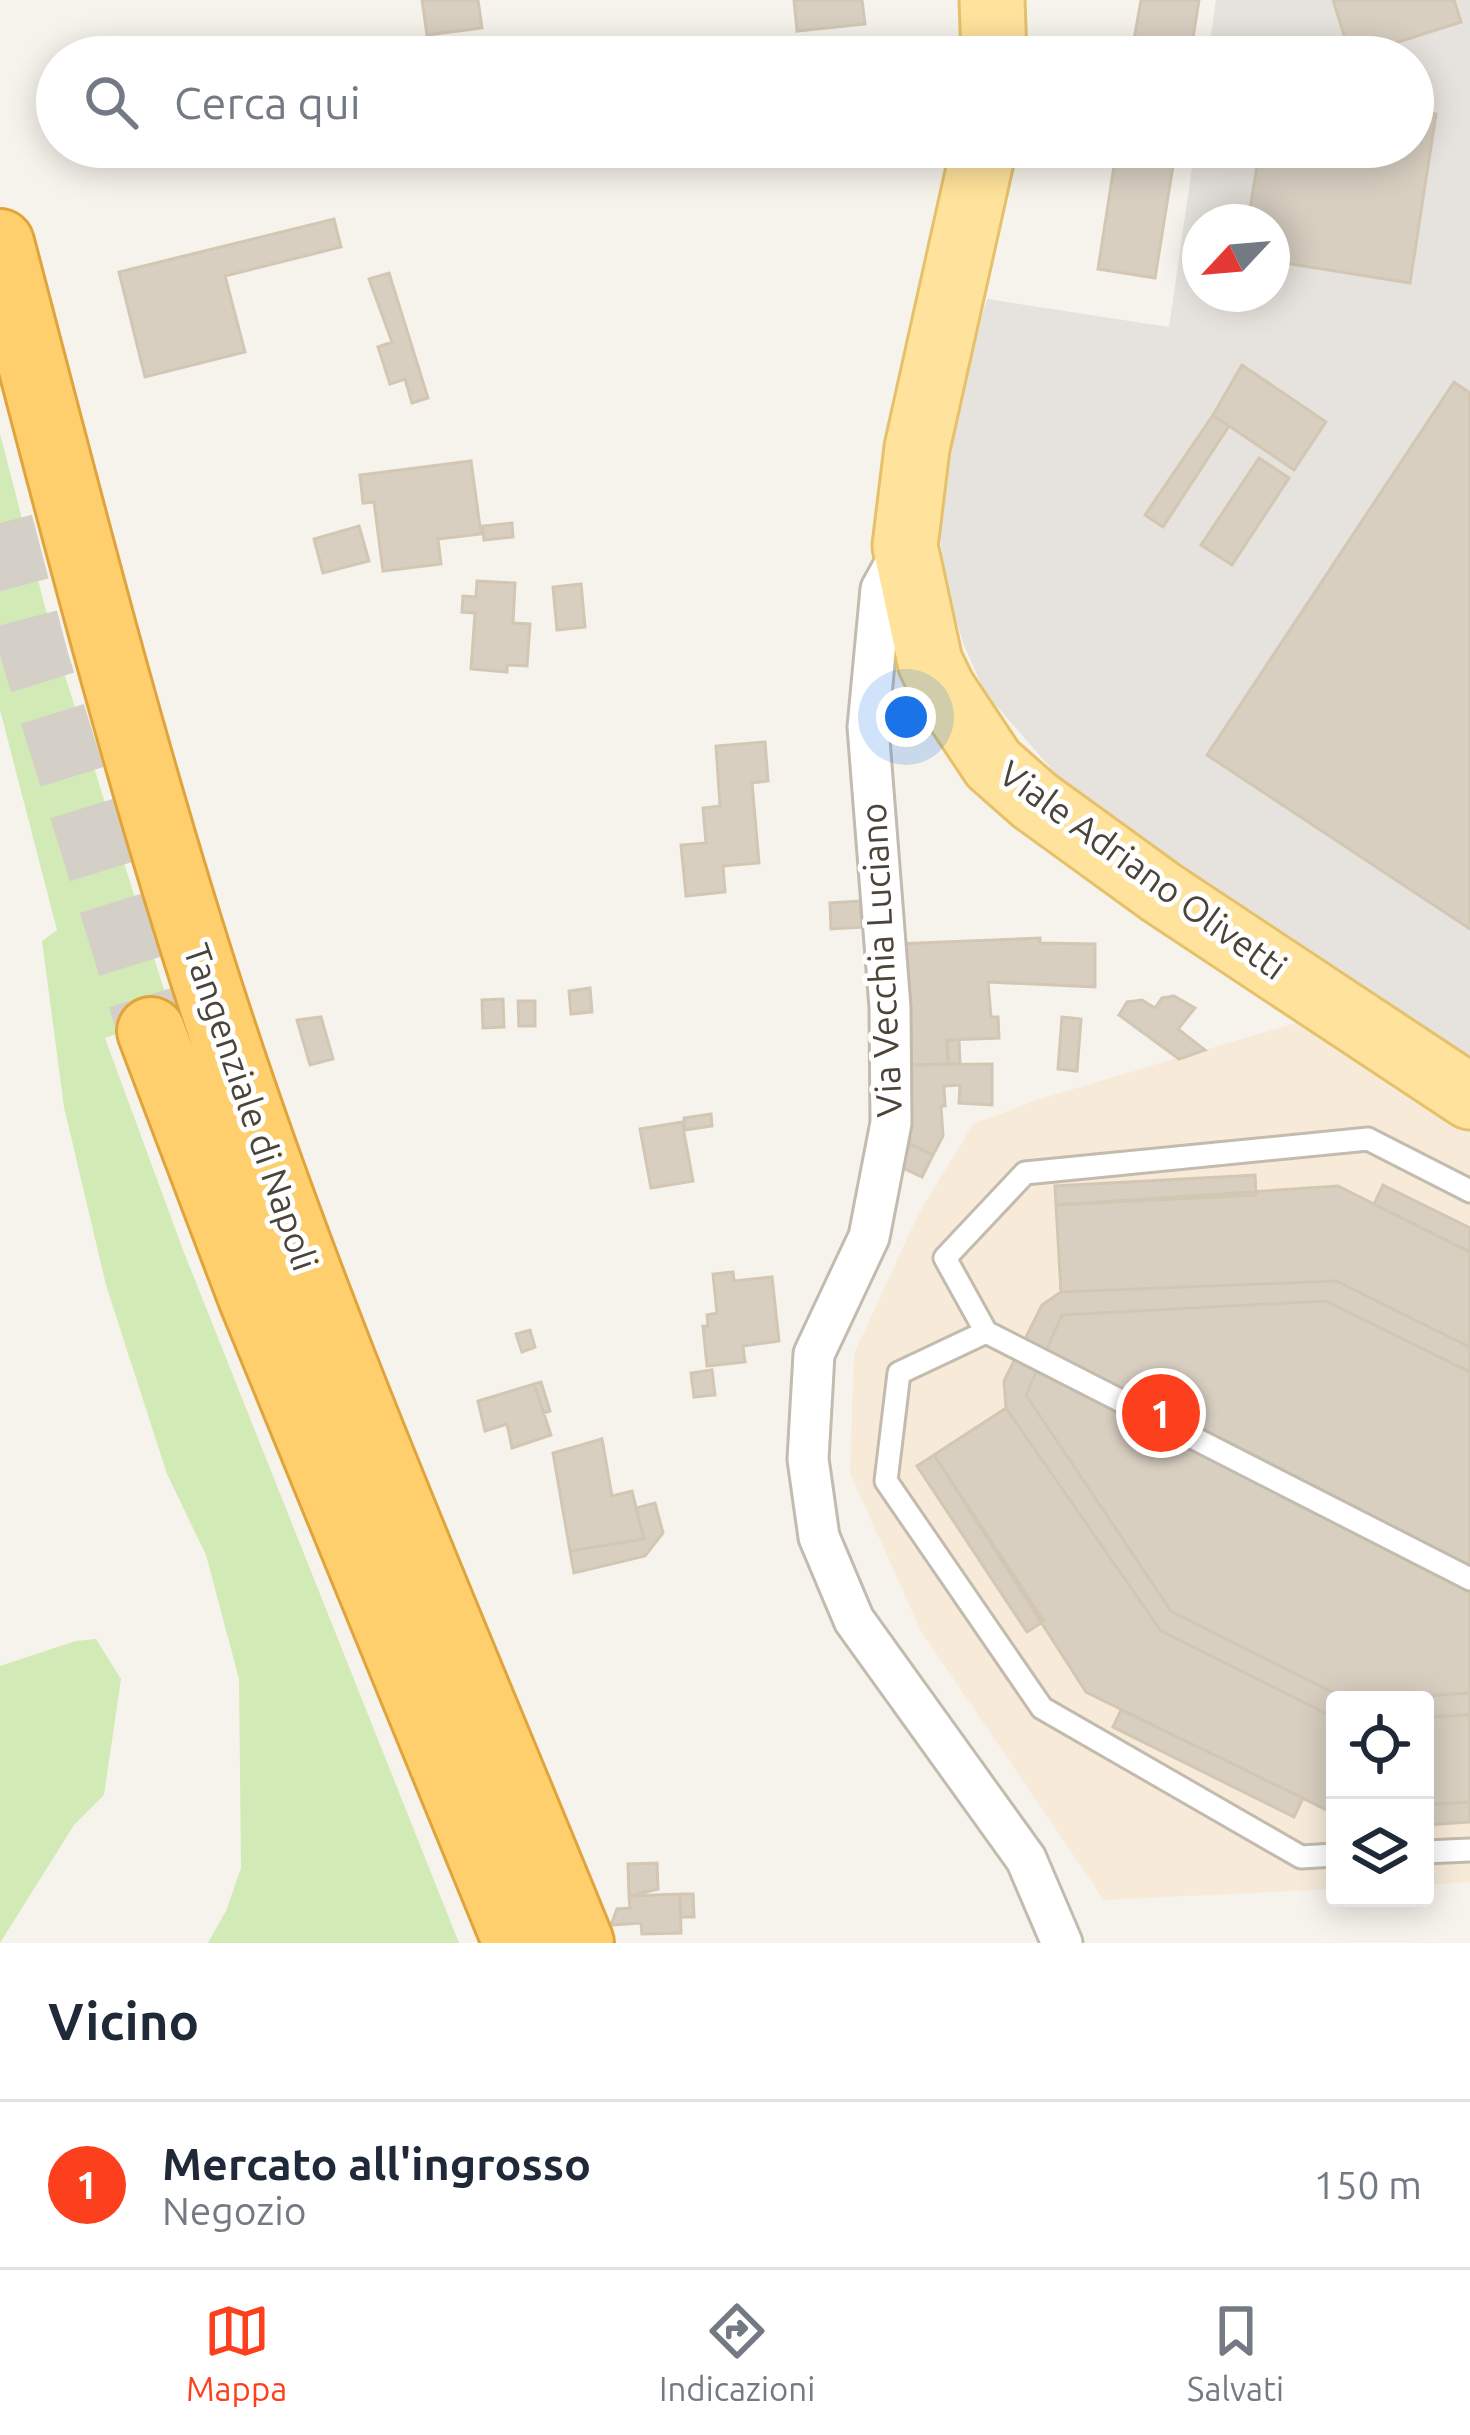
<!DOCTYPE html>
<html lang="it">
<style>
:root{--surface:#fff;--page:#f6f6f7;--text:#1f2937;--muted:#747a83;--line:#e0e1e3;--accent:#fc3f1d}
body{margin:0;font-family:Ubuntu,sans-serif;background:var(--page);color:var(--text)}
.controls{position:absolute;right:36px;bottom:36px;display:grid;overflow:hidden;border-radius:12px;box-shadow:0 6px 30px #0003}
.controls button{width:108px;height:108px;display:grid;place-items:center;padding:0;border:0;border-bottom:3px solid var(--line);background:var(--surface);color:var(--text);font:60px sans-serif}
.compass{position:absolute;left:1182px;top:204px;width:108px;height:108px;border-radius:50%;background:var(--surface);box-shadow:0 6px 30px #0003;rotate:244deg}
.you{position:absolute;left:906px;top:717px;width:42px;height:42px;margin:-30px;border:9px solid #fff;border-radius:50%;background:#1a73e8;box-shadow:0 0 0 18px #1a73e833}
.badge{display:grid;place-items:center;width:78px;height:78px;border-radius:50%;background:var(--accent);color:#fff;font-size:39px;font-weight:700}
.pin{position:absolute;translate:-50% -50%;border:6px solid #fff;box-shadow:0 3px 12px #0006}
.list{margin:0;padding:0;list-style:none}
h2{display:flex;justify-content:space-between;align-items:center;height:156px;margin:0;padding:0 48px;font-size:51px}
h2 small{font-size:39px;font-weight:400;color:var(--muted)}
.list li{display:grid;grid-template-columns:78px 1fr auto;gap:36px;align-items:center;box-sizing:border-box;height:168px;padding:0 48px;border-top:3px solid var(--line)}
.list b{display:block;font-size:45px;white-space:nowrap}
.list p{margin:0;font-size:39px;white-space:nowrap;color:var(--muted)}
.list em{font-size:39px;font-style:normal;color:var(--muted)}
.icon{flex:none;width:66px;height:66px;fill:none;stroke:currentColor;stroke-width:2;stroke-linecap:round;stroke-linejoin:round}
.map{position:relative;flex:none;width:1470px;height:1943px;overflow:hidden}
.search{position:absolute;background:var(--surface);box-shadow:0 6px 30px #0003;left:36px;right:36px;top:36px;height:132px;display:flex;align-items:center;gap:30px;box-sizing:border-box;padding:0 42px;border-radius:66px;color:var(--muted);font-size:45px}
.sheet{height:324px;background:var(--surface)}
nav{display:flex;justify-content:space-around;align-items:center;box-sizing:border-box;height:168px;border-top:3px solid var(--line);background:var(--surface);font-size:33px;color:var(--muted)}
nav a{display:grid;justify-items:center;gap:6px}
nav .on{color:var(--accent)}
.map>svg:first-child{display:block}
.commercial{fill:#f7ead8}
.industrial{fill:#e6e2dd;fill-rule:evenodd}
.green{fill:#d2eab5}
.building{fill:#d8cfc1;stroke:#d3c7b4;stroke-width:3}
.lines{fill:none;stroke-linecap:round;stroke-linejoin:round}
.highway-tunnel{stroke:#d4d0c8;stroke-width:66;stroke-dasharray:66 33;stroke-linecap:butt}
.lane-casing{stroke:#c2bbae;stroke-width:27}
.street-casing{stroke:#c2bbae;stroke-width:45}
.primary-casing{stroke:#e6c16a;stroke-width:69}
.highway-casing{stroke:#e0a43c;stroke-width:72}
.lane{stroke:#fff;stroke-width:21}
.street{stroke:#fff;stroke-width:39}
.primary{stroke:#ffe39c;stroke-width:63}
.highway{stroke:#ffcf6e;stroke-width:66}
.labels{text-anchor:middle;stroke-width:10;stroke-linejoin:round;paint-order:stroke}
.street-label{font-size:36px;fill:#4b4439;stroke:#fff}
</style>
<div class="map">
<svg width="1470" height="1943" viewBox="0 0 1470 1943">
<rect width="100%" height="100%" fill="#f6f3ec"/>
<path class="commercial" d="M1306 1020 1470 1128V1882L1425 1885V1700H1335V1889L1104 1900 921 1631 850 1473 854 1354 918 1215 973 1124 1043 1098Z"/>
<path class="industrial" d="M1216 0H1470V1058L1085 807 985 693 963 643 945 582 936 498 947 428 987 299 1169 327 1195 147H1413V57H1208ZM1200 222H1272V294H1200Z"/>
<path class="green" d="M0 434 54 641 172 1015 105 1038 183 1250 459 1943H208L226 1911 241 1868 239 1679 206 1555 167 1474 106 1285 64 1107 42 941 57 930 0 710Z
M96 1639 121 1679 104 1795 74 1825 0 1943V1666L76 1641Z"/>
<path class="building" d="M422 0H478L482 28 427 35Z
M794 0H862L865 24 797 31Z
M1141 0H1199L1190 57H1131Z
M1333 0H1454L1461 22 1351 57Z
M1413 110 1436 114 1410 283 1272 261V222H1248L1260 147H1413Z
M1117 147H1176L1155 278 1098 269Z
M334 219 341 247 225 276 245 352 145 377 119 272Z
M389 273 428 398 412 403 405 379 390 384 378 347 392 342 369 279Z
M1242 365 1326 422 1294 470 1213 415Z
M1454 382 1470 393V929L1207 755Z
M1213 415 1229 426 1163 527 1145 515Z
M1259 458 1289 478 1232 565 1201 545Z
M471 461 481 534 438 539 441 564 383 571 374 502 363 503 360 475Z
M512 523 513 537 484 540 483 526Z
M359 526 369 561 323 573 314 539Z
M477 581 515 583 513 623 530 624 527 666 507 665V672L471 669 475 613 462 612 463 596 476 597Z
M581 584 585 627 557 630 553 587Z
M765 742 768 781 752 783 759 863 723 866 725 892 686 896 681 845 706 843 703 808 720 806 716 746Z
M860 901 862 927 831 929 830 903Z
M1040 938V943L1095 944V987L988 982 991 1017H998L999 1038 947 1040 948 1064 905 1065 896 944Z
M590 988 592 1012 571 1014 569 991Z
M1174 996 1195 1008 1178 1029 1205 1050 1179 1059 1119 1015 1127 1002 1142 1000 1155 1008 1162 998Z
M503 999 504 1027 483 1028 482 1000Z
M518 1001H535V1026H519Z
M321 1017 333 1059 310 1065 297 1020Z
M1062 1017 1081 1019 1077 1071 1058 1069Z
M947 1040H959L960 1064H948Z
M992 1064V1105L959 1103 960 1085 944 1086 945 1106H941L943 1136 933 1155 910 1144 905 1065Z
M711 1114 712 1126 685 1130 684 1118Z
M682 1122 693 1181 651 1188 640 1129Z
M910 1144 933 1155 922 1177 899 1166Z
M1255 1175 1256 1195 1056 1205 1055 1186Z
M1383 1185 1470 1228V1252L1374 1204Z
M1338 1186 1470 1252V1347L1336 1281 1061 1292 1056 1205Z
M733 1272 734 1281 772 1277 779 1341 743 1346 745 1362 707 1366 703 1326H708L707 1315 717 1313 713 1274Z
M1336 1281 1470 1347V1372L1326 1301 1062 1315 1026 1395 1171 1611 1348 1700H1335V1718L1161 1631 1006 1408 1004 1381 1042 1305 1061 1292Z
M1326 1301 1470 1372V1693L1348 1700 1171 1611 1026 1395 1062 1315Z
M530 1330 535 1347 522 1352 516 1334Z
M712 1370 715 1395 694 1397 691 1373Z
M541 1382 550 1411 544 1413 534 1384Z
M534 1384 551 1435 512 1448 507 1424 485 1431 478 1401Z
M1006 1408 1161 1631 1335 1718V1814L1086 1692 934 1455Z
M602 1439 612 1496 632 1491 644 1539 570 1551 553 1453Z
M934 1455 1044 1621 1027 1632 917 1466Z
M655 1503 663 1533 645 1556 574 1573 570 1551 644 1539 636 1508Z
M1470 1693V1715L1425 1717V1700H1374Z
M1121 1710 1303 1798 1294 1817 1113 1727Z
M1470 1715V1802L1425 1805V1717Z
M1470 1802V1822L1425 1825V1805Z
M657 1863 658 1889 629 1896 628 1864Z
M680 1894H693L694 1917H681Z
M680 1894 681 1933 642 1934 641 1923 611 1925 617 1909 630 1908 629 1896Z"/>
<g class="lines">
<path class="highway-tunnel" d="M0 523 36 661 151 1031"/>
<defs>
<path id="lane" d="M1470 1191 1368 1139 1025 1173 945 1258 986 1332 1470 1579
M986 1332 899 1373 886 1481 1042 1708 1301 1857 1335 1855
M1425 1852 1470 1850"/>
<path id="street" d="M905 546 881 589 868 727 890 1007 891 1123 869 1237 814 1354 808 1459 819 1537 854 1620 1026 1859 1062 1943"/>
<path id="primary" d="M992 0 994 57
M984 147 917 448 905 546 930 662 943 689 993 764 1035 801 1162 893 1470 1097"/>
<path id="highway" d="M0 243C68 501 133 760 216 1013 319 1329 455 1635 580 1943
M151 1031 252 1297 517 1943"/>
</defs>
<use href="#lane" class="lane-casing"/>
<use href="#street" class="street-casing"/>
<use href="#primary" class="primary-casing"/>
<use href="#highway" class="highway-casing"/>
<use href="#lane" class="lane"/>
<use href="#street" class="street"/>
<use href="#primary" class="primary"/>
<use href="#highway" class="highway"/>
</g>
<g class="labels">
<g class="street-label">
<text transform="translate(1143 870) rotate(36)" y="13">Viale Adriano Olivetti</text>
<text transform="translate(881 960) rotate(-93)" y="13">Via Vecchia Luciano</text>
<text transform="translate(251 1107) rotate(71)" y="13">Tangenziale di Napoli</text>
</g>
</g>
</svg>
<div class="controls">
<button><svg class="icon" aria-label="locate" viewBox="0 0 24 24"><circle cx="12" cy="12" r="6"/><path d="M12 2v4M12 18v4M2 12h4M18 12h4"/></svg></button>
<button><svg class="icon" aria-label="layers" viewBox="0 0 24 24"><path d="M12 4l9 5-9 5-9-5zM3 14l9 5 9-5"/></svg></button>
</div>
<svg class="compass" viewBox="-18 -18 36 36"><path d="M0-13l5 13h-10z" fill="#e53935"/><path d="M0 13l5-13h-10z" fill="#747a83"/></svg>
<div class="you"></div>
<div class="pin badge" style="left:1161px;top:1413px">1</div>
<div class="search"><svg class="icon" aria-label="search" viewBox="0 0 24 24"><circle cx="10" cy="10" r="6"/><path d="M15 15l6 6"/></svg>Cerca qui</div>
</div>
<section class="sheet">
<h2>Vicino<small></small></h2>
<ul class="list">
<li><span class="badge">1</span><div><b>Mercato all'ingrosso</b><p>Negozio</p></div><em>150 m</em></li>
</ul>
</section>
<nav>
<a class="on"><svg class="icon" aria-label="map" viewBox="0 0 24 24"><path d="M3 6l6-2 6 2 6-2v14l-6 2-6-2-6 2zM9 4v14M15 6v14"/></svg>Mappa</a>
<a><svg class="icon" aria-label="directions" viewBox="0 0 24 24"><path d="M12 3l9 9-9 9-9-9zM9 14v-3h6M13 9l2 2-2 2"/></svg>Indicazioni</a>
<a><svg class="icon" aria-label="saved" viewBox="0 0 24 24"><path d="M7 4h10v16l-5-4-5 4z"/></svg>Salvati</a>
</nav>
